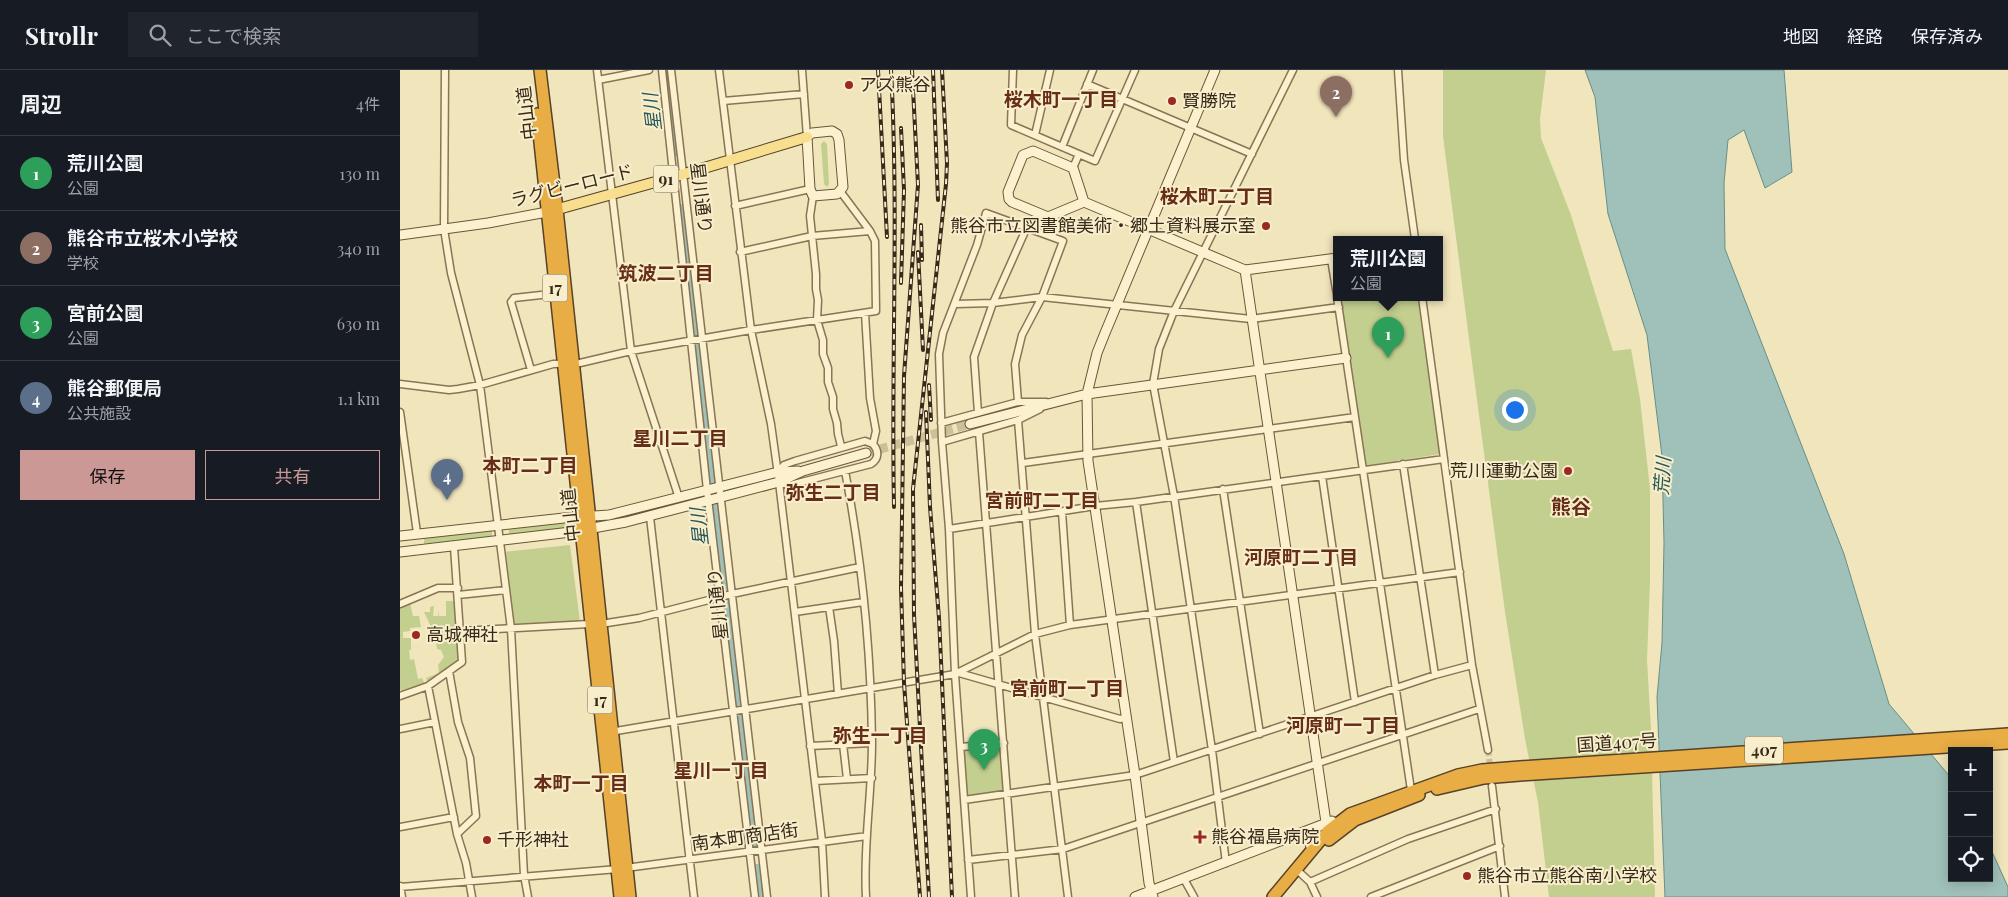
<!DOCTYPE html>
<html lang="ja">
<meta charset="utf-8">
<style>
:root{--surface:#171b24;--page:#20242c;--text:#f1f3f6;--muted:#9ea1a6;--line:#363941;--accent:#cb9896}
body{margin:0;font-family:"Playfair Display","Noto Sans JP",serif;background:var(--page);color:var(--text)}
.controls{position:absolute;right:15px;bottom:15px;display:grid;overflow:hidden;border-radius:0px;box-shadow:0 2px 12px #0003}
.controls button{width:45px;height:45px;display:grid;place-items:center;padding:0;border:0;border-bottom:1px solid var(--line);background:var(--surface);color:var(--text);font:25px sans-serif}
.you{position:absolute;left:1114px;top:339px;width:18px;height:18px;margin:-12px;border:4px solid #fff;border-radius:50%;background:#1a73e8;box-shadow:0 0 0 8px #1a73e833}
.badge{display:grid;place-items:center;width:32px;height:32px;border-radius:50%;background:var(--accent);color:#fff;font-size:16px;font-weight:700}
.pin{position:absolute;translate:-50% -41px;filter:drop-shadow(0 1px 2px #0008)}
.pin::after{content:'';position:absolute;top:26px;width:18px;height:15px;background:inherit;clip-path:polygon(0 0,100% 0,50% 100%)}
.popup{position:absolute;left:933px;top:166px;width:110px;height:65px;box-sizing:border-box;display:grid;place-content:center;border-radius:0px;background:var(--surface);filter:drop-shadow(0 1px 4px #0005);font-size:16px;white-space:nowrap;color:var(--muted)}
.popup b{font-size:19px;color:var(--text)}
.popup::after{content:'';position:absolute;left:50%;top:100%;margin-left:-10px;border:10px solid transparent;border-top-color:var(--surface)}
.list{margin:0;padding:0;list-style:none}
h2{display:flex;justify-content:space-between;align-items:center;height:65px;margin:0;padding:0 20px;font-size:21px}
h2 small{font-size:16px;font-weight:400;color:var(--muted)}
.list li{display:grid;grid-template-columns:32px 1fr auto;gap:15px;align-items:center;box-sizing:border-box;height:75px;padding:0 20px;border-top:1px solid var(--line)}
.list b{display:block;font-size:19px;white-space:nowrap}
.list p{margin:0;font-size:16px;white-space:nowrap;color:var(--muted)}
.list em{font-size:16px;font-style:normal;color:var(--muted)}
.actions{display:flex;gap:10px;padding:15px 20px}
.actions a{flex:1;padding:11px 0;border:1px solid var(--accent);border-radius:0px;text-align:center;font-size:18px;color:var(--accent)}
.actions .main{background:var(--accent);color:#111}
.icon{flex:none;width:28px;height:28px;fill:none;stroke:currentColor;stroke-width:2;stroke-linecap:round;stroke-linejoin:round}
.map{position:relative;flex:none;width:1608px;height:827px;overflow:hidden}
header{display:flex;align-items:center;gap:30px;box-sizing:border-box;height:70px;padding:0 25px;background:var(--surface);border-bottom:1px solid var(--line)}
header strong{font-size:24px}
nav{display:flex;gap:28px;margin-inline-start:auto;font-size:18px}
.search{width:350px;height:45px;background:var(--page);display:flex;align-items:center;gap:12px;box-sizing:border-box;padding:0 18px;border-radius:0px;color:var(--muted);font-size:19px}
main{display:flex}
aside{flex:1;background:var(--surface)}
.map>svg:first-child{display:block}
.green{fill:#c2cf8f}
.water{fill:#a0c1ba;stroke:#678f88}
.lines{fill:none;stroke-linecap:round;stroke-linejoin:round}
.river{stroke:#a0c1ba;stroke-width:12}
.street-tunnel{stroke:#ccc09b;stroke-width:6;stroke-dasharray:6 3;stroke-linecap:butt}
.secondary-tunnel{stroke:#ccc09b;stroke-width:9;stroke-dasharray:9 4.5;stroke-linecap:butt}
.street-casing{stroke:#897454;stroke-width:9}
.secondary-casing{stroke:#6a5538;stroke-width:11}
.primary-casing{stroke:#564129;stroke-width:12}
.highway-casing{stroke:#564129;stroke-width:14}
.street{stroke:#fbf1cf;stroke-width:6}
.secondary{stroke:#fbf1cf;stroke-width:9}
.primary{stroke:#f8df8f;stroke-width:10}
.highway{stroke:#e8ad44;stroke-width:11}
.rail-casing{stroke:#372a1a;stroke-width:4}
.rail{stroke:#f8eecb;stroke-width:2;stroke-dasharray:5.5;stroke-linecap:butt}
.poi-dot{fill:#9c2920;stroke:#f8eecb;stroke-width:2}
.labels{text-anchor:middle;stroke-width:4;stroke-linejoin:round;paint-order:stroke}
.shield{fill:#f8eecb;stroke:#71654f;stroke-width:1}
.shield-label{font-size:16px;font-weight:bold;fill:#372a1a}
.poi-label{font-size:18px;fill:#372a1a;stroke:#f8eecb;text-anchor:start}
.street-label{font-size:18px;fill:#372a1a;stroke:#f8eecb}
.neighbourhood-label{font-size:19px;font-weight:bold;fill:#662d17;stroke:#f8eecb}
.water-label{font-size:19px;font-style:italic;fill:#285758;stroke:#f8eecb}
.quarter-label{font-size:20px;font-weight:bold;fill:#662d17;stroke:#f8eecb}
</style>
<header>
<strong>Strollr</strong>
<div class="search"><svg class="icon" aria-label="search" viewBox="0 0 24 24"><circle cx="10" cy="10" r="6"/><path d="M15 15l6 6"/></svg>ここで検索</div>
<nav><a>地図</a><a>経路</a><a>保存済み</a></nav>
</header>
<main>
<aside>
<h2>周辺<small>4件</small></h2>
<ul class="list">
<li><span class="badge" style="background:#2e9e5b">1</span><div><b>荒川公園</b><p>公園</p></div><em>130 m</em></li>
<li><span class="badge" style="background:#8d6e63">2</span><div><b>熊谷市立桜木小学校</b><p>学校</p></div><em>340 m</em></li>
<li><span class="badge" style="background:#2e9e5b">3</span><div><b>宮前公園</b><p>公園</p></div><em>630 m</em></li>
<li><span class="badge" style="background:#5c6f8a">4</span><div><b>熊谷郵便局</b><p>公共施設</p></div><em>1.1 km</em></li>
</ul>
<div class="actions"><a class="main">保存</a><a>共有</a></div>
</aside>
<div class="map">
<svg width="1608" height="827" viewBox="0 0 1608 827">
<rect width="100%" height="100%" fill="#f1e5bb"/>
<path class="green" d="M1043 0H1146L1140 49 1141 68 1171 145 1213 281 1231 279 1240 329 1250 419V511L1247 590 1251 659 1255 827H1149L1138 732 1125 669 1105 542 1069 269 1043 66Z
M424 71 427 74 429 114 427 117 424 114 421 74Z
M940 227H1019L1040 384 965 396Z
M169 453V458L109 465V459Z
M92 461V467L24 474V468Z
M170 475 180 552 113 556 104 482Z
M46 531H57L59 559H56V569L60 572V590L28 612 26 608 39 603 38 595 44 587 41 580 37 579 34 560 32 559 24 542H30V537L34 536 33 546H38L39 540V546H46Z
M10 533 13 546H19L21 557 10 558V561L3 562V568H11V580H9L10 590 14 589 18 609 22 608 25 614 2 622 0 619V537Z
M601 677 604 721 567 726 564 680Z"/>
<path class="water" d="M1185 0H1384L1392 102 1365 118 1344 60 1328 70 1324 113 1325 179 1444 484 1489 634 1552 709V808H1589V775L1608 817V827H1265L1257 627 1262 573 1264 473 1262 386 1247 265 1208 144 1195 27Z"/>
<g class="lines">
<path class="river" d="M266 0 276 80
M282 140 296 263
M298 275 338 634
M340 646 355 776
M357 800 360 827"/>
<path class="street-tunnel" d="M1088 680 1091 702"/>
<path class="secondary-tunnel" d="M466 383 570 354"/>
<defs>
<path id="street" d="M45 0 44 159 51 203 80 315 98 456 111 559 124 805 128 827
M197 0 231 281 279 428
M262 0 307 420 355 827
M271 0 367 827
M319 0 351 260 371 354 379 412 422 771 425 827
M402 0 407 67
M613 0 611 55 695 91 735 0
M998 0 1004 90 1015 169
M198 10 249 0
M687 14 852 84
M323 31 404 24
M635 65 650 0
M662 77 693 0
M673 98 679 84
M413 126 410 146 416 204V219L418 230 417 250 423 270V284L428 298V312L433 327V339L437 353 438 364 441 376
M335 136 410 119
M648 147 652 154 648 164
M340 182 412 166 470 161 440 121
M931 189 937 225
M937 227 1011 720
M1022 227 1072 595 1088 680
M556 234 593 233 642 227 851 249 939 237
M465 243 470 328 476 361 473 374
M131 300 111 232 114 228 159 223
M0 314 49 320 58 319 80 315 153 294 180 293 231 281 351 260 476 241 475 171 470 161
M0 342 17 463
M578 343 574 287 593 233 627 157
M618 350 635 564 668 827
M541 353 618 332H646
M579 362 615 827
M542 372 618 350 640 339
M623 393 955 347
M1003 394 1035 605
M445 401C462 490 471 582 472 672 472 724 463 775 466 827
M378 402 384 395 395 391 465 371 473 374C479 381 479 389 471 394L390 415 379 412
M922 406 955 632
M823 419 860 664
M736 432 774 692
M662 442 670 555
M250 447 294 827
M549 459 695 436 736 432 1044 389
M58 525 106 520
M0 534 38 518H58
M429 537 434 571 438 624
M395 542 463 532
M61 561 207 553 239 548 332 524 460 497
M49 601 58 652 70 688 76 746 57 764
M559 603 720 649 726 648
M28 616 57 764 66 793 72 827
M0 626 28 616 62 592 54 477
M0 659 35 652
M210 662 555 604 635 564 670 555 1060 502
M443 674 447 709
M410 676 472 673
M561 677 604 673
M415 711 472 708
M1092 716 1105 827
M564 730 735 705 1035 605 1072 595
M0 757 54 747
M568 790 663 779 1079 639
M826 793 812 680 774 426 753 314 759 279 774 241 893 0
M896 799 910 812 917 827
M784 809 794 827
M910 812 1008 769 1096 739
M0 816 2 827
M0 817 218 799 467 766
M571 827 555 604 549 459 542 372 539 284 543 263 577 175 586 143 663 171 642 227 622 265 615 294 618 332
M971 827 1100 776"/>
<path id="secondary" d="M432 61 437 64 439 70 443 117 437 124 413 126 410 119 407 67 412 63Z
M684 132 673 98 633 81 623 85 608 122 609 129 612 132 648 147 684 132 845 200 937 188
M0 165 88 153 147 142
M845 200 928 766
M570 354 687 324 946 288
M0 466 164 448 209 445 378 402 398 401
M0 482 171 462 226 452 379 412 403 401 466 383
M906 764 912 779
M735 827 932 751
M753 827 749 813 735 705 688 391 687 324 697 283 705 263 815 0"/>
<path id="primary" d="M151 141 284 104 407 67"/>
<path id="highway" d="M140 0 157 139 230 827
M137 44 220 827
M1037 719 1084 708 1120 705 1608 673
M929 770 955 750 1019 725
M873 827 928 761 950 744 1058 705 1082 700 1120 697 1608 664"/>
</defs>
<use href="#street" class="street-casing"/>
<use href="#secondary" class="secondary-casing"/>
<use href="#primary" class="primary-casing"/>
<use href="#highway" class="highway-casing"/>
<use href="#street" class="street"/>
<use href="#secondary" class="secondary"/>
<use href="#primary" class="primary"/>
<use href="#highway" class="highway"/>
<defs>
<path id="rail" d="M478 0 487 167
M491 0C499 146 491 292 494 437
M512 0 518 115 504 306 501 518 504 613 520 827
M533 0 538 130
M521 155 522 190
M518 182 523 280
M501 213 504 120 501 58
M529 315 531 350
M526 342 530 437 539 548 552 827
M529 827 514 545 513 419 546 114 547 93 542 0"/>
</defs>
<use href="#rail" class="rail-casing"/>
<use href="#rail" class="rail"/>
</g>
<g class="poi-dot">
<circle cx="449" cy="15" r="5"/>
<circle cx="772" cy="31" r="5"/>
<circle cx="866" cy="156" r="5"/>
<circle cx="1168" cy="401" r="5"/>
<circle cx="16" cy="565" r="5"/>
<path d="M797.5 759.5h5v5h5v5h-5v5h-5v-5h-5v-5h5z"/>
<circle cx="87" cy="770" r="5"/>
<circle cx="1067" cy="806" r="5"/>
</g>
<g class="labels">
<g class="shield">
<rect x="253.5" y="95.5" width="25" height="27" rx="4"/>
<rect x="142.5" y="204.5" width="25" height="27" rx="4"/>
<rect x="187.5" y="616.5" width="25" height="27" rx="4"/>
<rect x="1345" y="666.5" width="38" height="27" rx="4"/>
</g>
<g class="shield-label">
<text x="266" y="115">91</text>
<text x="155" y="224">17</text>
<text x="200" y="636">17</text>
<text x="1364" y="686">407</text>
</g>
<g class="poi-label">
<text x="459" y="21">アズ熊谷</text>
<text x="782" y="37">賢勝院</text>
<text x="856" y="162" text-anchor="end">熊谷市立図書館美術・郷土資料展示室</text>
<text x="1158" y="407" text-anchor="end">荒川運動公園</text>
<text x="26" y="571">高城神社</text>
<text x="811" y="773">熊谷福島病院</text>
<text x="97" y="776">千形神社</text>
<text x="1077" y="812">熊谷市立熊谷南小学校</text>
</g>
<g class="street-label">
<text transform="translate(127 43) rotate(-97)" y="6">中山道</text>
<text transform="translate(172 116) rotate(-14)" y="6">ラグビーロード</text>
<text transform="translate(301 128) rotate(83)" y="6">星川通り</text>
<text transform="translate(171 445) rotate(-96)" y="6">中山道</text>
<text transform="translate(318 534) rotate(-96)" y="6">星川通り</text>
<text transform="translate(1217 673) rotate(-4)" y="6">国道407号</text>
<text transform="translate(345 767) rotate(-8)" y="6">南本町商店街</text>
</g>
<g class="neighbourhood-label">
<text x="661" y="36">桜木町一丁目</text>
<text x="817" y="133">桜木町二丁目</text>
<text x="266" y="210">筑波二丁目</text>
<text x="280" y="375">星川二丁目</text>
<text x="130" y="402">本町二丁目</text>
<text x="433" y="429">弥生二丁目</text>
<text x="642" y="437">宮前町二丁目</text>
<text x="901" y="494">河原町二丁目</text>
<text x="667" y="625">宮前町一丁目</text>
<text x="943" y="662">河原町一丁目</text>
<text x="480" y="672">弥生一丁目</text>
<text x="321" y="707">星川一丁目</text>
<text x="181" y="720">本町一丁目</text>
</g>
<g class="water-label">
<text transform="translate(252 42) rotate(-97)" y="7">星川</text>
<text transform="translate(1262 406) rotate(-86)" y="7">荒川</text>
<text transform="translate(299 457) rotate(-96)" y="7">星川</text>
</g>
<g class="quarter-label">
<text x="1171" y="444">熊谷</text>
</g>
</g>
</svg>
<div class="controls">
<button>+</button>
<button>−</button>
<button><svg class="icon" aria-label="locate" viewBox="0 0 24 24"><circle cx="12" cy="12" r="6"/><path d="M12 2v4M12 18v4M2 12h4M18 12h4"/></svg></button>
</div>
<div class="you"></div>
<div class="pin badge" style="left:988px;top:288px;background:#2e9e5b">1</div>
<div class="popup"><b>荒川公園</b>公園</div>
<div class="pin badge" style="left:936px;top:47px;background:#8d6e63">2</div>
<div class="pin badge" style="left:584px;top:700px;background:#2e9e5b">3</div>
<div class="pin badge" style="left:47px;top:430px;background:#5c6f8a">4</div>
</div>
</main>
